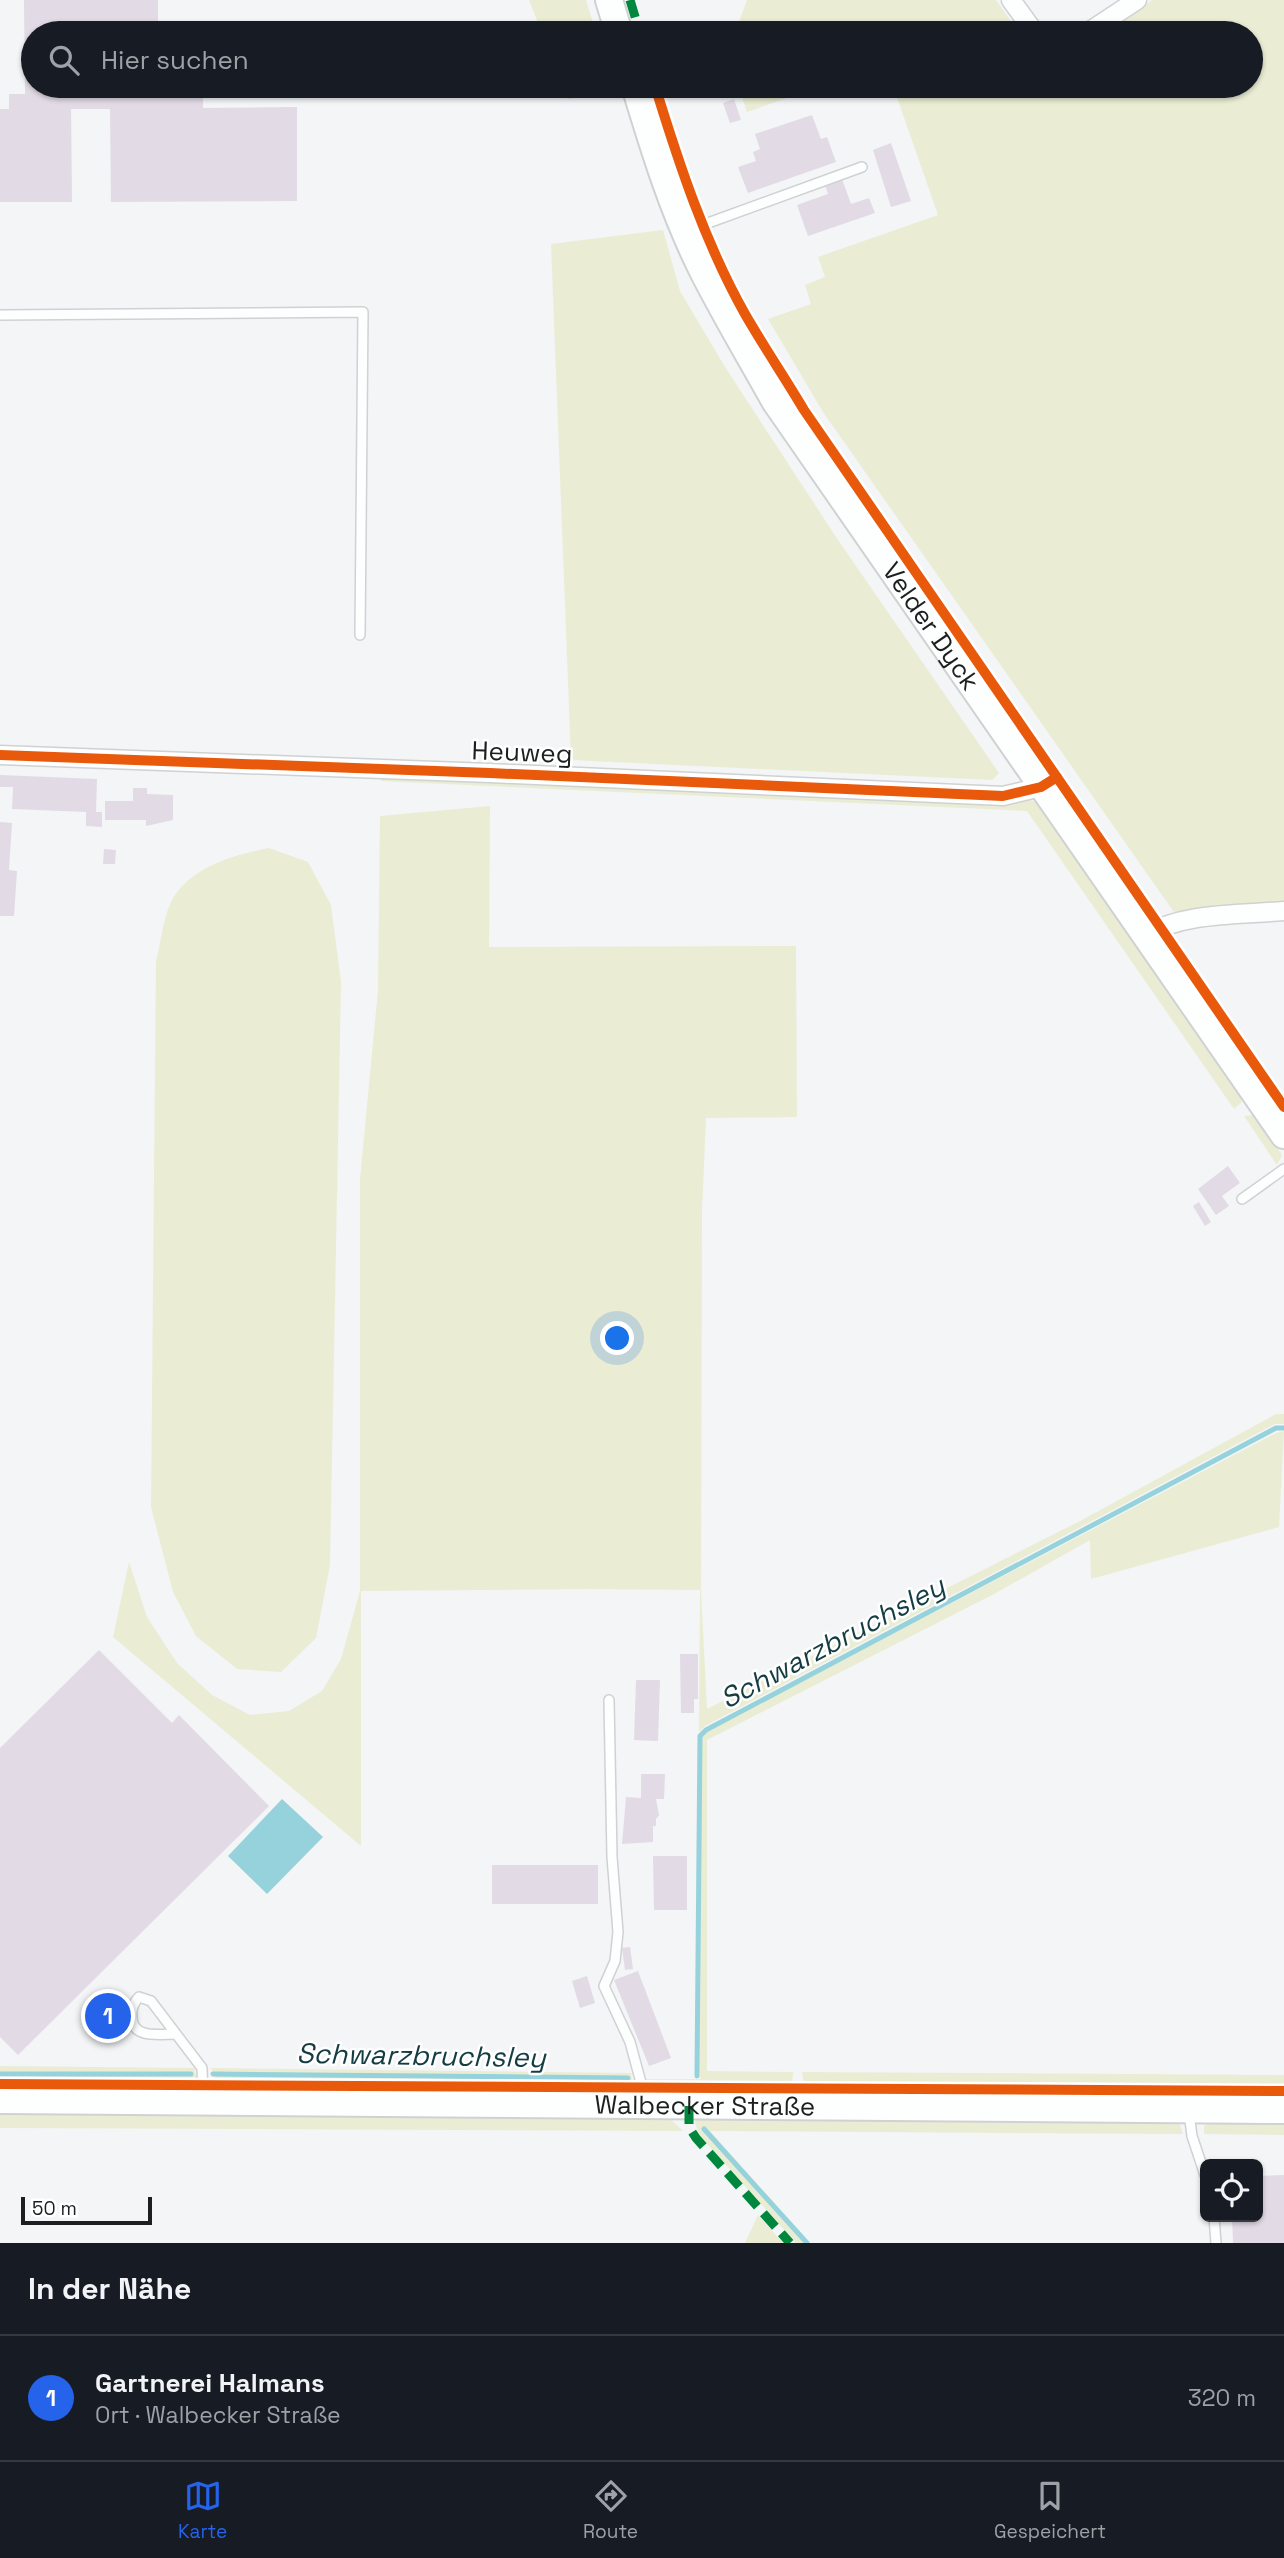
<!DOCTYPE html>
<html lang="de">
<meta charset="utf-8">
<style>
:root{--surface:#171b24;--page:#242831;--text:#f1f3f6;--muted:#9ea1a6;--line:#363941;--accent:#2563eb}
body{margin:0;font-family:"Space Grotesk",sans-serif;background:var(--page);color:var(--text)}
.controls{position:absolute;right:21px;bottom:21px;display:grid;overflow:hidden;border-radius:10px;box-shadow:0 2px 5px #0004}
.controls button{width:63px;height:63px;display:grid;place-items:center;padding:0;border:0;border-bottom:2px solid var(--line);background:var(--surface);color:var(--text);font:35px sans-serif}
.scale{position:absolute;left:21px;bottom:18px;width:131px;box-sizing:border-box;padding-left:7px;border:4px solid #1d1e1f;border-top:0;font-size:19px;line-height:24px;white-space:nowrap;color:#1d1e1f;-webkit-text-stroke:5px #fff;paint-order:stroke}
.you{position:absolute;left:618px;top:1339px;width:24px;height:24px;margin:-18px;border:5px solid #fff;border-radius:50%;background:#1a73e8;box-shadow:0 0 0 10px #1a73e833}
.badge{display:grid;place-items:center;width:46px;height:46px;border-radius:50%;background:var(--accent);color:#fff;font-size:23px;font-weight:700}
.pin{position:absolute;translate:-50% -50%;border:4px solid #fff;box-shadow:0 2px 7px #0006}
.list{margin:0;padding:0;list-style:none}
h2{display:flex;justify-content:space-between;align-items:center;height:91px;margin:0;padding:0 28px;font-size:30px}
h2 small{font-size:23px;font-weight:400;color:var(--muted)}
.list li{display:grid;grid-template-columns:46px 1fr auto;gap:21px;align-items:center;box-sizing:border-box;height:126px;padding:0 28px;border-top:2px solid var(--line)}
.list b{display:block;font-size:26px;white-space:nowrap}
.list p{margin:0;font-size:23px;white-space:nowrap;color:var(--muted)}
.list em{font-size:23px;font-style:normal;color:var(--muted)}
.icon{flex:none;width:38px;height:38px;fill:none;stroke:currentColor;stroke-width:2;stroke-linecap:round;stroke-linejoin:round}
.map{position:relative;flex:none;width:1284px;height:2243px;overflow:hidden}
.search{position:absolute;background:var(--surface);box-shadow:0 2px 5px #0004;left:21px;right:21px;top:21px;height:77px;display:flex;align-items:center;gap:18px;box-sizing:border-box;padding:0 24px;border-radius:38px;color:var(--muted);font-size:26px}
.sheet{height:217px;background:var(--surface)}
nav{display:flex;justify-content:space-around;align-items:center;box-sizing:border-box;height:98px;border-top:2px solid var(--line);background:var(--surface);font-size:19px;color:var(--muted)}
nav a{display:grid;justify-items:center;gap:4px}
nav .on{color:var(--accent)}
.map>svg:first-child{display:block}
.green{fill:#eaedd4}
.water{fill:#95d2dc}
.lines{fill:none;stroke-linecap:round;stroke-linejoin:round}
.stream{stroke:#95d2dc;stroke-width:5}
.building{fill:#e2dbe5}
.service-casing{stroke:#d0d1d3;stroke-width:12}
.minor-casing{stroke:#d0d1d3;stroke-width:21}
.secondary-casing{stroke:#d0d1d3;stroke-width:30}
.service{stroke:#fdfefe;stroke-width:9}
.minor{stroke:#fdfefe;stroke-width:18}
.secondary{stroke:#fdfefe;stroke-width:26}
.quiet{stroke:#00873e;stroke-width:9;stroke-dasharray:18 9;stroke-linecap:butt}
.cycleway-casing{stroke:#fff;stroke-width:15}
.cycleway{stroke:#e8590c;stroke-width:10}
.labels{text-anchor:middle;stroke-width:5;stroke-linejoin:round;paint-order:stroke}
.street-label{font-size:26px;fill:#1d1e1f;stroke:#fff}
.water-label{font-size:28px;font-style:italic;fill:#143d43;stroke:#fff}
</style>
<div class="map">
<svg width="1284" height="2243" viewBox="0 0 1284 2243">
<rect width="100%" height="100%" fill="#f3f5f7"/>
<path class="green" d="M529 0H586L596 33H542Z
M747 0H996L1019 33H735Z
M1152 0H1284V905L1176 915 823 412 768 319 811 304 805 285 825 277 818 257 938 215 893 86H1251V33H1102Z
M563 86H611L614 93 568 99Z
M738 86H821L747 112Z
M663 230 680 291 725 367 838 540 999 773 992 780 571 760 551 244Z
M382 777 1030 800 1039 803 1242 1096 1241 1103 1234 1109 1027 811 381 781Z
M490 806 489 947 796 946 797 1117 706 1118 702 1211 701 1590 707 1709 1082 1520 1276 1414H1284V1424H1275L705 1726 699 1732 700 1590 587 1589 361 1591V1846L113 1637 129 1562 147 1617 177 1663 212 1695 250 1715 289 1711 322 1691 341 1659 360 1591V1179L378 990 380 816Z
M269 848 308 862 331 905 341 982 330 1565 316 1638 281 1672 237 1669 196 1636 173 1592 151 1507 156 961C161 942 163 919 171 902 189 867 234 855 269 848Z
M1255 1115 1282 1155 1277 1165 1244 1116Z
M1284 1431 1279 1527 1091 1579 1090 1540 994 1594 707 1740V2071L793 2072 792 2086 647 2085 646 2079H700L701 1738 706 1732 1276 1433Z
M0 2066 194 2068 198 2083 0 2081Z
M211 2068 631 2073 633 2085 218 2083Z
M802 2072 1284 2075V2088L804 2086Z
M0 2111 666 2115 683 2131 0 2128Z
M699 2116 1172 2119 1180 2125 1183 2134 710 2131 810 2243H796L699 2135 695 2122Z
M1216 2118 1284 2119V2135L1204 2134V2126Z
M758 2215 783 2243H745Z"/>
<path class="water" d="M282 1799 323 1837 267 1894 228 1856Z"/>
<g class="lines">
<path class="stream" d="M0 2074H191
M213 2074 628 2078
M697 2076 700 1736 706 1730 1276 1428H1284
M704 2129 807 2243"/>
</g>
<path class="building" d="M24 0H158V33H33V86H203V108L297 107V201L111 202 110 109H71L72 202H0V109H9V94H25Z
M734 99 741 120 730 123 723 103Z
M812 115 821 139 827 137 836 162 748 193 738 167 756 161 753 152 760 149 755 134Z
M891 143 911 201 891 207 873 150Z
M842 179 851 204 869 198 875 213 808 236 797 205 828 194 825 185Z
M0 775 97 779 96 812H102V827L86 826V812L12 809 13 787H0Z
M133 788H147V794L173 795V820L146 826V820H105V801H133Z
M0 822 12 823 9 870 17 871 14 916H0Z
M104 849 116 850 115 864H103Z
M1228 1166 1240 1183 1222 1196 1229 1206 1216 1215 1198 1189Z
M1199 1202 1211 1222 1205 1226 1193 1206Z
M99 1650 172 1723 179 1715 269 1806 18 2055 0 2037V1748Z
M680 1654H698V1699H694V1713H681Z
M636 1680H660L658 1741 634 1740Z
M641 1774H665L664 1799H656L659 1815 656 1819V1826H653V1842L622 1844 626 1797 641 1798Z
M653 1856H687V1910H654Z
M492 1865H598V1904H492Z
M630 1947 633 1969 625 1970 622 1948Z
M638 1971 671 2058 649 2066 614 1980Z
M587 1976 595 2003 580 2008 572 1981Z
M90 2002H125V2030L90 2029Z
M1284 2175V2243H1233L1232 2217H1258V2176Z"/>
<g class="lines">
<defs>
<path id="service" d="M686 231 862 167
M0 315 363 312 360 635
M1242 1199 1284 1169
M609 1700 612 1857 618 1932 615 1961 604 1986 630 2042 646 2101
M175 2034C159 2034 133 2039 132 2018 131 2009 133 2003 139 1997L151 2001 202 2068 203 2099
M1189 2113 1192 2136 1205 2175
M1214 2217 1216 2243"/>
<path id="minor" d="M1011 0 1035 33
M1087 33 1137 0
M0 755 490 773 1003 796 1041 787
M1144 936C1183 912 1239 915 1284 911"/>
<g id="secondary">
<path d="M609 0 619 33"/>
<path id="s1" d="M635 86C654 149 674 214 704 273 726 316 751 358 775 401L1284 1135"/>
<path id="s2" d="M0 2100 1284 2110"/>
</g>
</defs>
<use href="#service" class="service-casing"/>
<use href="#minor" class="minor-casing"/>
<use href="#secondary" class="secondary-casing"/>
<use href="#service" class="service"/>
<use href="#minor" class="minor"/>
<use href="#secondary" class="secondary"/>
<path class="quiet" d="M630 0 640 33
M689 2106V2127L696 2138 790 2243"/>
<defs>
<path id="cycleway" d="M655 86C679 164 705 243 745 314 764 347 785 378 804 410L1284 1107
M0 755 490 773 1003 796 1041 787 1057 777
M0 2084 1284 2091"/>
</defs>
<use href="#cycleway" class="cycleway-casing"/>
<use href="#cycleway" class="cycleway"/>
</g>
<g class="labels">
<g class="street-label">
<text dy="9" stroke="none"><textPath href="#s1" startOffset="620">Velder Dyck</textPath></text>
<text transform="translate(522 752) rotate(2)" y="9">Heuweg</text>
<text dy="9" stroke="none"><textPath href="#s2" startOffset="705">Walbecker Straße</textPath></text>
</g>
<g class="water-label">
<text transform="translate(832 1642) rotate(-28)" y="10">Schwarzbruchsley</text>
<text transform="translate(421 2055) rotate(1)" y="10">Schwarzbruchsley</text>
</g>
</g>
</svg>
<div class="controls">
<button><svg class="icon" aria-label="locate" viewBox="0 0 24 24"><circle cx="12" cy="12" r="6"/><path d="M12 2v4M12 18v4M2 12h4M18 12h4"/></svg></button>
</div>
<div class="scale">50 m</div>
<div class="you"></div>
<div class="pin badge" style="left:108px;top:2016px">1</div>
<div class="search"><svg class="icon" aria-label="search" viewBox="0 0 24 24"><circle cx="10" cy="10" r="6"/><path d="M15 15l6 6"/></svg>Hier suchen</div>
</div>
<section class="sheet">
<h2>In der Nähe<small></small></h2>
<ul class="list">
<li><span class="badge">1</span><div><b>Gartnerei Halmans</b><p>Ort · Walbecker Straße</p></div><em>320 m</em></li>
</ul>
</section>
<nav>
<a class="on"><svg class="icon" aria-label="map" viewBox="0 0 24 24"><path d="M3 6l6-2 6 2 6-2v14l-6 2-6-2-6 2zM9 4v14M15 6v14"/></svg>Karte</a>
<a><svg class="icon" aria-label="directions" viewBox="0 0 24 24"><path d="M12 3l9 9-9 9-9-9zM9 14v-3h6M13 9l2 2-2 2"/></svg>Route</a>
<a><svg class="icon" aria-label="saved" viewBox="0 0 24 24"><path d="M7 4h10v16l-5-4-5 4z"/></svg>Gespeichert</a>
</nav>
